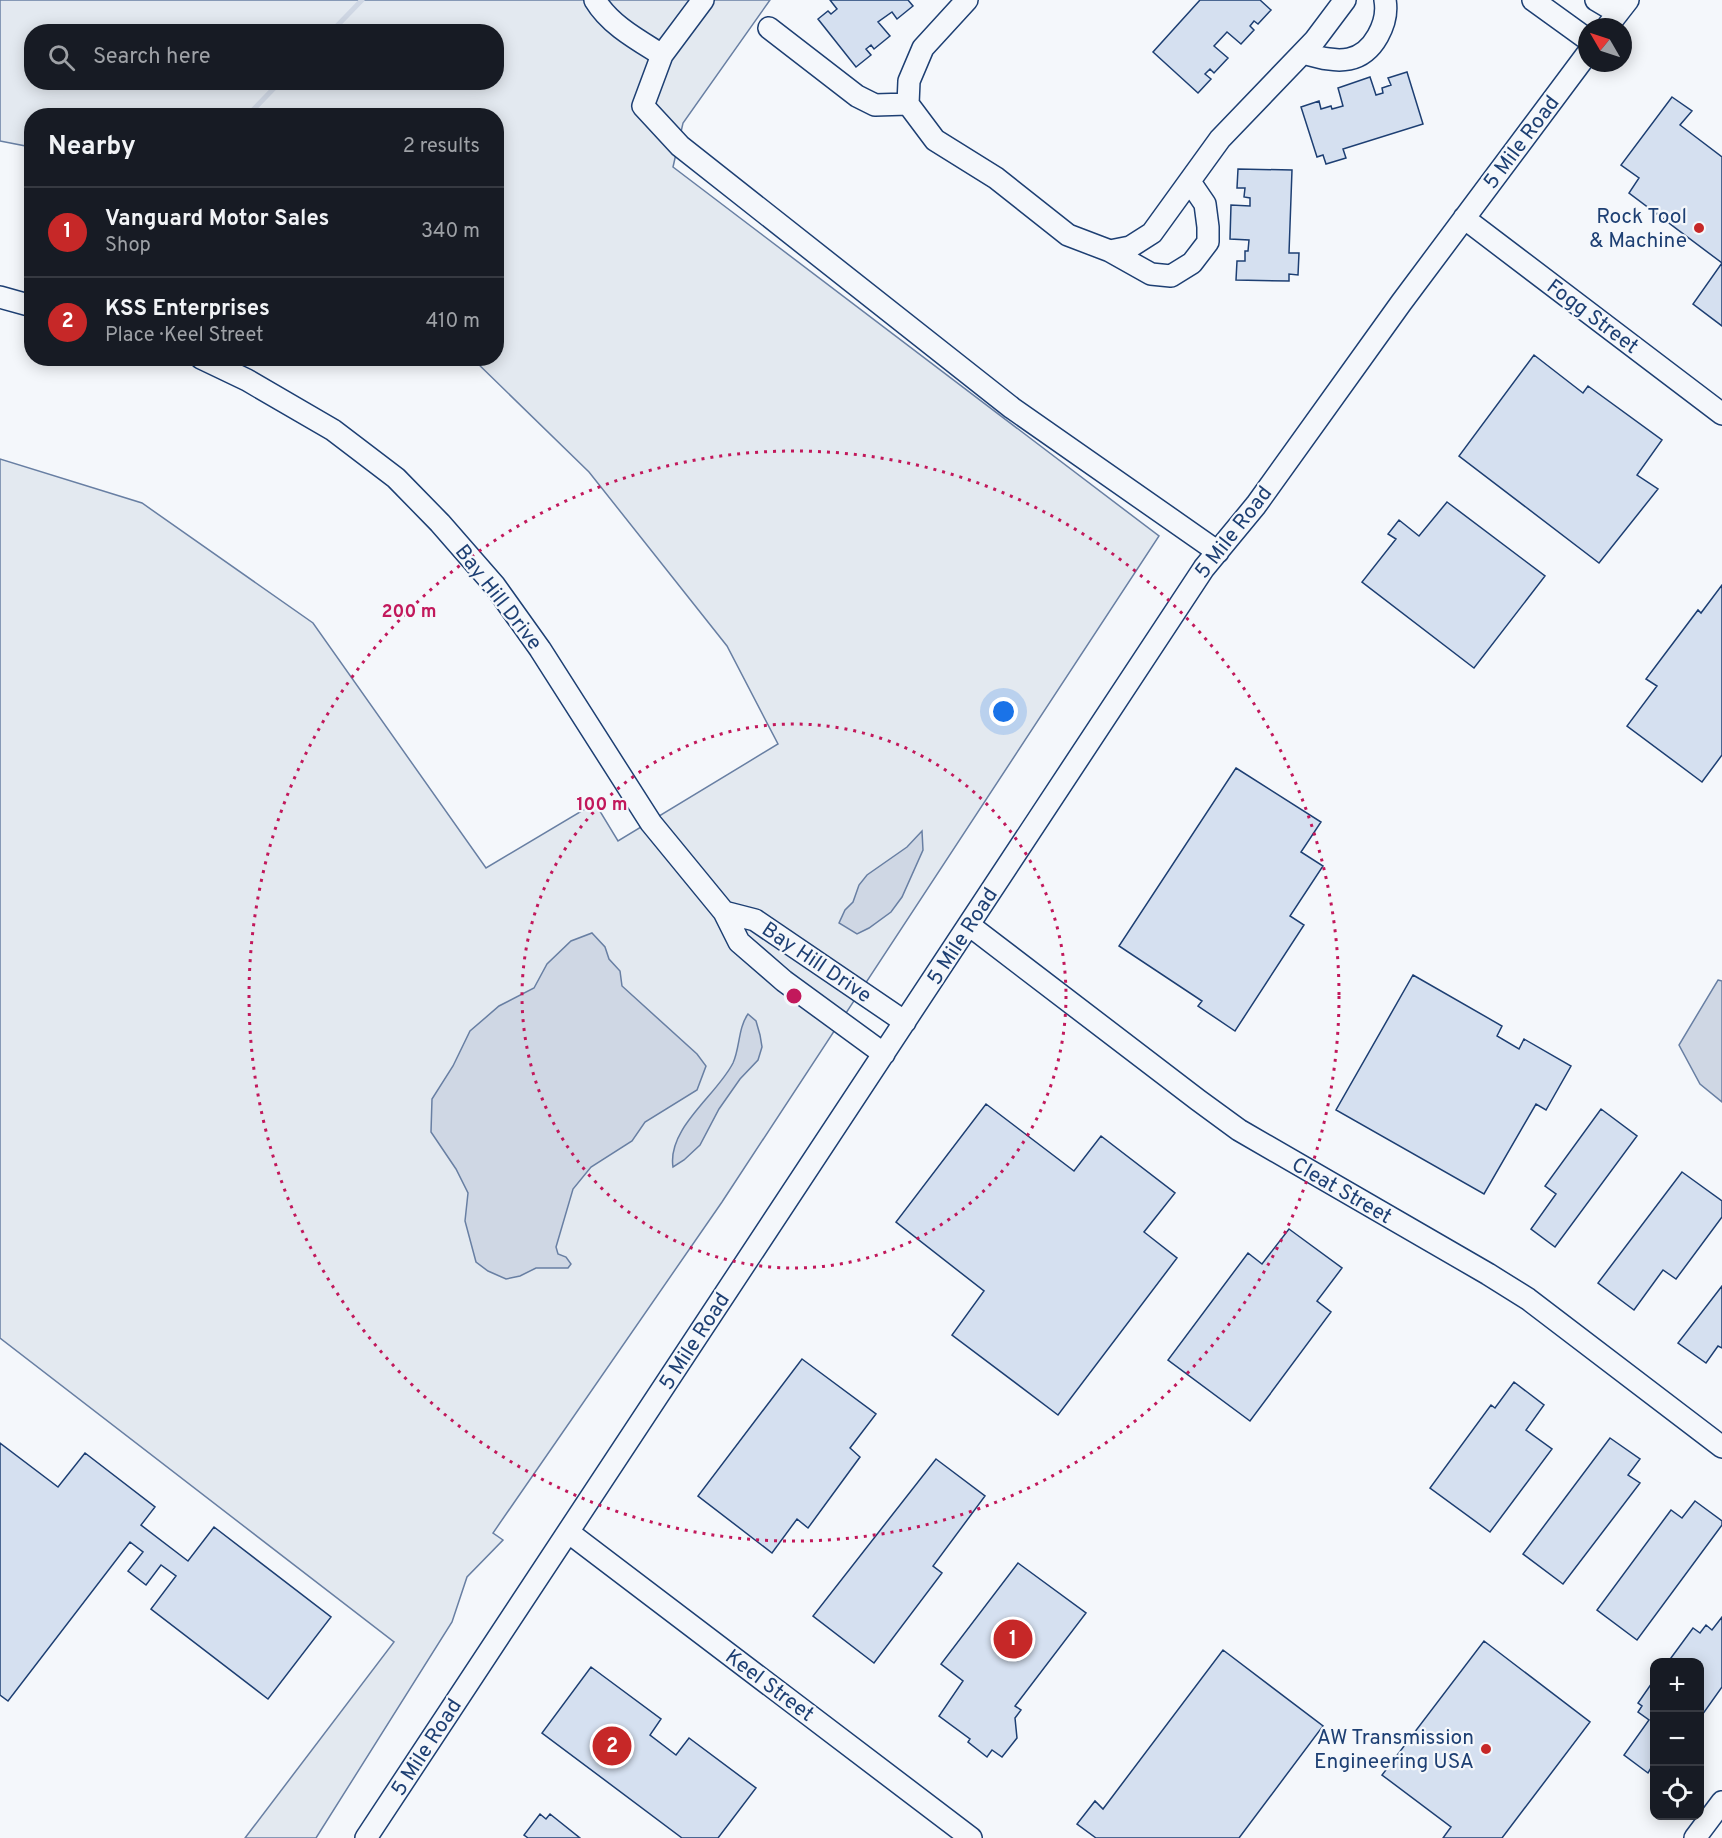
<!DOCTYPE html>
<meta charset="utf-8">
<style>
:root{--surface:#171b24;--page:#242831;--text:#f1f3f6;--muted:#9ea1a6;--line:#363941;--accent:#c62828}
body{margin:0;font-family:Overpass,sans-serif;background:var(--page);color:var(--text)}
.controls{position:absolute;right:18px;bottom:18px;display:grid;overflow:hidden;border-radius:12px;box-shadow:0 3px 15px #0003}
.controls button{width:54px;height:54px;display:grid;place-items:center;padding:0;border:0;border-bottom:2px solid var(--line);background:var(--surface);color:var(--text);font:30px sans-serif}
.compass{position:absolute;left:1578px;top:18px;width:54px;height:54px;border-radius:50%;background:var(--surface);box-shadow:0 3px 15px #0003;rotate:309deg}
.you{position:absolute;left:1004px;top:712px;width:21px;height:21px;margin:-15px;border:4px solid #fff;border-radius:50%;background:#1a73e8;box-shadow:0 0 0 9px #1a73e833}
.badge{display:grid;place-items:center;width:39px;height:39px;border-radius:50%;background:var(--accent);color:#fff;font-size:20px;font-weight:700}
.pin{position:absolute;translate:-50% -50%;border:3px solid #fff;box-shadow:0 2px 6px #0006}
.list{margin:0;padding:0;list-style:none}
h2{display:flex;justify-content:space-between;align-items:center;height:78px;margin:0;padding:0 24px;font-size:26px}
h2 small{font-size:20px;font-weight:400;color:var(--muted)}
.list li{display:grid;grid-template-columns:39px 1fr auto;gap:18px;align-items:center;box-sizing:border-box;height:90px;padding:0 24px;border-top:2px solid var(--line)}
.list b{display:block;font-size:22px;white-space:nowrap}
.list p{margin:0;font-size:20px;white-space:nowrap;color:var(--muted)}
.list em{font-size:20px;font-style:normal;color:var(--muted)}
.icon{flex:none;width:33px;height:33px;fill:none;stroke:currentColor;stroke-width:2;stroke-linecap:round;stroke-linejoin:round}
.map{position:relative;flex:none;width:1722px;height:1838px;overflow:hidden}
.search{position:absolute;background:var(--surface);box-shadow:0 3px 15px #0003;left:24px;top:24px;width:480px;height:66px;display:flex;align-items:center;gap:15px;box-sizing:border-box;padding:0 21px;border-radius:24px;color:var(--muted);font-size:22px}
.panel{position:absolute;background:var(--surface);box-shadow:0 3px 15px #0003;left:24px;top:108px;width:480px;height:258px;border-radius:24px}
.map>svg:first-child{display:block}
.green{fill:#e3e9f0;stroke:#687fa3;stroke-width:1.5;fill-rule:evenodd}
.water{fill:#cfd7e4;stroke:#687fa3;stroke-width:1.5}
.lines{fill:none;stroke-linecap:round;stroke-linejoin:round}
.stream{stroke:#cfd7e4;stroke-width:5}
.building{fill:#d5e0f0;stroke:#1d3f73;stroke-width:1.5}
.minor-casing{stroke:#1d3f73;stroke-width:24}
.minor{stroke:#f4f7fb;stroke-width:21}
.ring{fill:none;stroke:#c2185b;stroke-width:3;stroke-dasharray:3 6}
.poi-dot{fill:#c62828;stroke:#f4f7fb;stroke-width:2}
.labels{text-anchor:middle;stroke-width:4.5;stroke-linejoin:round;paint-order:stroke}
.street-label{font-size:21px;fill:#1d3f73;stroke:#f4f7fb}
.poi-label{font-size:21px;fill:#1d3f73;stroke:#f4f7fb;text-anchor:end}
.centre{fill:#c2185b;stroke:#f4f7fb;stroke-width:3}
.ring-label{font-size:18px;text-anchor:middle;font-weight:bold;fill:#c2185b;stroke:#f4f7fb;stroke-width:4.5;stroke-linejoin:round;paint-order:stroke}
</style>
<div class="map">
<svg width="1722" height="1838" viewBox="0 0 1722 1838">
<rect width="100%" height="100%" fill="#f4f7fb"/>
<path class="green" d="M0 0H770L683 123 673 167 1159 536 722 1202 493 1533 503 1540 467 1577 452 1622 316 1838H245L394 1642 0 1338V459L142 503 313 623 486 868 595 803 618 841 778 744 727 646 589 472 473 359 496 358V116H32L31 147 0 141ZM32 32H496V82H32Z"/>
<path class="water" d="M922 831 923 850 902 897 891 912 869 928 857 934 839 923 845 910 853 902 859 885 867 875 907 847Z
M592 933 605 947 609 959 620 971 622 986 697 1054 706 1066 697 1090 645 1122 632 1141 591 1167 573 1189 556 1247 558 1254 566 1257 571 1264 568 1268H536L520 1276 506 1279 488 1271 476 1262 465 1221 468 1193 456 1169 431 1132 432 1099 453 1066 470 1031 499 1006 534 988 547 964 571 941Z
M1718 980 1722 981V1102L1700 1084 1679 1045Z
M748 1014 756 1021 760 1035 762 1047 758 1060 740 1079 719 1109 700 1145 684 1160 673 1167C667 1128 717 1095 733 1063 740 1048 738 1028 748 1014Z"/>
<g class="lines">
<path class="stream" d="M331 32 362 0
M247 116 280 82"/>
</g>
<path class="building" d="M830 0H908L913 6 897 19 892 12 878 22 890 36 874 49 871 45 866 49 871 55 856 67 818 19 828 11 831 14 837 9Z
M1200 0H1260L1271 10 1258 24 1254 21 1250 26 1254 30 1241 44 1227 32 1214 46 1228 58 1214 73 1210 69 1205 74 1211 79 1198 93 1153 52Z
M1407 72 1423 124 1343 149 1346 158 1326 164 1323 155 1317 157 1301 107 1319 101 1321 109 1331 106 1332 109 1343 106 1338 88 1370 77 1376 95 1383 93 1382 88 1391 85 1388 78Z
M1672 97 1692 111 1680 125 1722 157V326L1693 304 1722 263 1629 193 1639 178 1621 165Z
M1238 169 1292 170 1289 253H1299L1298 275 1289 274V281L1236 280 1237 261H1245V251H1248L1249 240 1230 239 1231 205 1250 206V198L1244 197 1245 188H1237Z
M1534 355 1583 393 1588 386 1662 440 1637 475 1658 489 1599 563 1459 456Z
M1447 502 1545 576 1474 668 1362 582 1396 539 1388 534 1399 520 1419 536Z
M1722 585V755L1702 782 1627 726 1657 686 1646 679 1698 610 1701 613Z
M1236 768 1321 822 1301 852 1323 866 1290 916 1304 925 1235 1031 1198 1006 1202 1001 1119 946Z
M1413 975 1502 1026 1497 1036 1519 1049 1524 1039 1571 1066 1546 1110 1536 1104 1484 1194 1336 1110Z
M986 1104 1074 1171 1101 1136 1175 1193 1144 1232 1177 1258 1058 1415 952 1335 984 1291 896 1222Z
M1601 1109 1637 1136 1555 1247 1531 1229 1556 1194 1545 1186Z
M1682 1172 1722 1201V1217L1676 1279 1663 1270 1634 1310 1598 1283Z
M1289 1229 1342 1268 1317 1301 1331 1312 1250 1421 1168 1360 1248 1253 1262 1264Z
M1722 1286V1348L1718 1346 1706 1363 1678 1343Z
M802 1359 876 1414 850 1448 860 1457 808 1528 797 1519 772 1553 698 1496Z
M1514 1382 1544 1405 1526 1430 1552 1449 1490 1532 1430 1488 1491 1405 1495 1408Z
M1610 1438 1640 1459 1628 1475 1640 1483 1563 1584 1523 1554Z
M0 1443 58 1487 85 1453 155 1507 141 1525 188 1561 214 1527 331 1617 268 1699 151 1609 176 1576 161 1565 146 1585 128 1571 143 1552 130 1542 8 1701 0 1695Z
M936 1459 985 1496 933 1566 942 1573 874 1663 813 1616Z
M1695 1501 1722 1521V1525L1637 1640 1597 1610 1671 1510 1682 1518Z
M1018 1563 1086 1613 1015 1706 1021 1710 1015 1718 1017 1738 1002 1757 992 1750 987 1757 968 1742 970 1739 939 1716 963 1681 941 1664Z
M1722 1617V1687L1700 1718V1662H1668L1693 1628 1700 1633 1706 1625 1712 1630Z
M1484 1641 1590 1722 1502 1838H1443L1451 1827 1382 1775Z
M1223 1650 1323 1726 1239 1838H1096L1077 1824 1095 1801 1103 1809Z
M591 1667 661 1719 650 1735 676 1755 689 1738 756 1788 718 1838H682L542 1733Z
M1654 1680V1763L1648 1773 1624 1755 1649 1720 1638 1712 1642 1706 1638 1703Z
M540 1814 546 1819 550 1814 580 1838H528L524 1835Z"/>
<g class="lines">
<defs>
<path id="minor" d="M595 0C610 25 638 40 662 55
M703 0 662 55 643 106 680 146 1012 408 1218 552
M967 0 923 48 909 81 908 104 935 140 996 178 1068 235 1110 251 1130 247 1152 233 1220 139 1315 40 1345 0
M1533 0 1587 39
M1596 0 1618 13
M1607 27 1628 0
M769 28 857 96 875 105 908 104
M1303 53C1318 57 1334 62 1349 59 1374 54 1389 22 1385 0
M1464 218 1722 414
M1110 251 1151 274 1171 276 1192 263 1208 242V227L1205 204 1190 182
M0 297 32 306
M201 358 247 380 333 430 396 478 440 523 495 586 540 649 651 823 724 912 739 942 784 981 884 1054
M724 912 755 920 905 1022
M969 925 1198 1100 1239 1130 1488 1274 1528 1299 1722 1447
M568 1532 971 1838
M366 1838 1204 568 1256 505 1401 303 1587 54
M1695 1838 1722 1802"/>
</defs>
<use href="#minor" class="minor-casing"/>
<use href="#minor" class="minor"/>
</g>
<g class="ring">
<circle cx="794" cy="996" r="272"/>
<circle cx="794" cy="996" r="545"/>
</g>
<g class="poi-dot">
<circle cx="1699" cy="228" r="6"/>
<circle cx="1486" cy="1749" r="6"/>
</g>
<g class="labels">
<g class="street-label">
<text transform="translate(1521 142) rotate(-53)" y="7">5 Mile Road</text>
<text transform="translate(1593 316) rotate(37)" y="7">Fogg Street</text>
<text transform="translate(1233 532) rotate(-52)" y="7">5 Mile Road</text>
<text transform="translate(499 597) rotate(52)" y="7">Bay Hill Drive</text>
<text transform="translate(962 936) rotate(-57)" y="7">5 Mile Road</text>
<text transform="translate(817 962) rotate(34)" y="7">Bay Hill Drive</text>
<text transform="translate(1342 1190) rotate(30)" y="7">Cleat Street</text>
<text transform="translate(694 1341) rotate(-57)" y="7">5 Mile Road</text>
<text transform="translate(770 1685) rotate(37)" y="7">Keel Street</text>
<text transform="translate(426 1747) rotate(-57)" y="7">5 Mile Road</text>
</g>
<g class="poi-label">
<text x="1687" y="223">Rock Tool<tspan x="1687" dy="24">&amp; Machine</tspan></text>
<text x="1474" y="1744">AW Transmission<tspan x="1474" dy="24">Engineering USA</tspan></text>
</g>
</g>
<circle cx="794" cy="996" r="9" class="centre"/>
<g class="ring-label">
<text x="409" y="617">200 m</text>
<text x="602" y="810">100 m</text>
</g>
</svg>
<div class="controls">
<button>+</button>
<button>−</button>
<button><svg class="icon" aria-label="locate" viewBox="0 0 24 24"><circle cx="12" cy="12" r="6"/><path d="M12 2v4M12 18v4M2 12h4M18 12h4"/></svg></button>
</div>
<svg class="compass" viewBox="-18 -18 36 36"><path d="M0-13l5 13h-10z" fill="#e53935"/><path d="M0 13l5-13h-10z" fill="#9ea1a6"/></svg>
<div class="you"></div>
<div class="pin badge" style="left:1013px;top:1639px">1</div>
<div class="pin badge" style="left:612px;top:1746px">2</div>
<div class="search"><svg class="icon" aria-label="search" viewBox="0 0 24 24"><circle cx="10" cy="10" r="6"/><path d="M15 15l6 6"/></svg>Search here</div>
<section class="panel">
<h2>Nearby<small>2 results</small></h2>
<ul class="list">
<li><span class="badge">1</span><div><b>Vanguard Motor Sales</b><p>Shop</p></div><em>340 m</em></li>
<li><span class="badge">2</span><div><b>KSS Enterprises</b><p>Place · Keel Street</p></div><em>410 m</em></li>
</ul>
</section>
</div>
